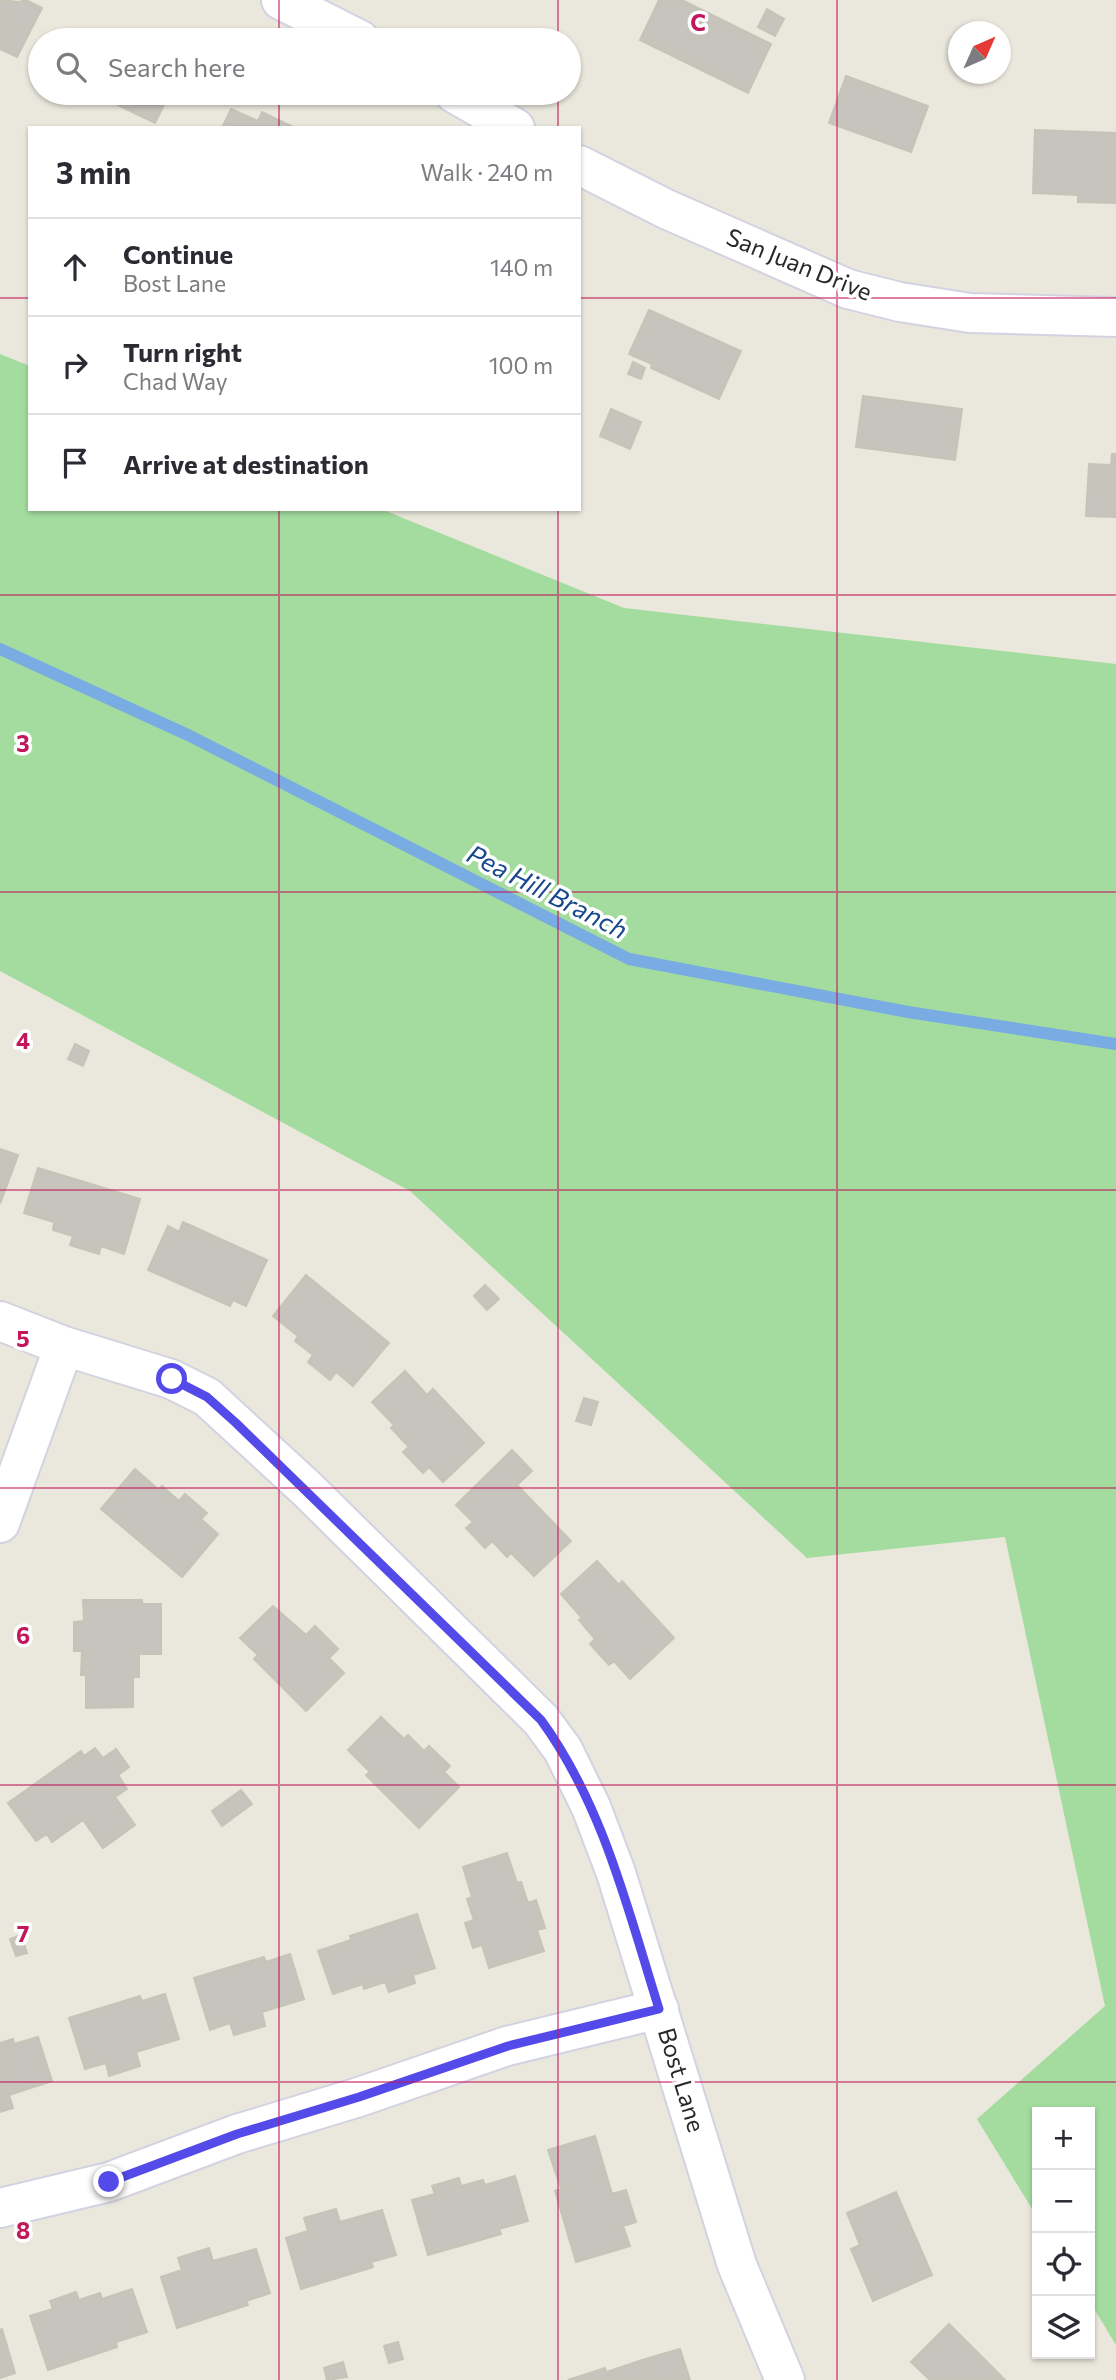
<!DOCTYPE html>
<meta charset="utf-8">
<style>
:root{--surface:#fff;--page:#f7f7f7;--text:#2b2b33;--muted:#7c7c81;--line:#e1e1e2}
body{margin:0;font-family:Commissioner,sans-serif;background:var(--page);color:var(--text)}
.controls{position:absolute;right:21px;bottom:21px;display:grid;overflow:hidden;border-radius:0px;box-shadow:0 2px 5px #0004}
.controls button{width:63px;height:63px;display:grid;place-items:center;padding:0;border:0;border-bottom:2px solid var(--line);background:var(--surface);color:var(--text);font:35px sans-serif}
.compass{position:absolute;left:948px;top:21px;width:63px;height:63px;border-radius:50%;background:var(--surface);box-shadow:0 2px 5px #0004;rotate:45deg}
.stop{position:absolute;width:21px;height:21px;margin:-16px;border:5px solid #544ae9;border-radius:50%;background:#fff}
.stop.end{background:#544ae9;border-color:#fff;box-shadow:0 2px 7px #0008}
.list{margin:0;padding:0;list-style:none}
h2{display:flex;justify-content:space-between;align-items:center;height:91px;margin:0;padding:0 28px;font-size:30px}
h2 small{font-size:23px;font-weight:400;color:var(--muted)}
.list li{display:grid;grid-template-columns:46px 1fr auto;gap:21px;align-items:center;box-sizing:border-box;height:98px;padding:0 28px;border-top:2px solid var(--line)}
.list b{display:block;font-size:26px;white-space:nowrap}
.list p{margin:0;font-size:23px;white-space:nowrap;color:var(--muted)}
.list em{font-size:23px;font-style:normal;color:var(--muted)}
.icon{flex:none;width:38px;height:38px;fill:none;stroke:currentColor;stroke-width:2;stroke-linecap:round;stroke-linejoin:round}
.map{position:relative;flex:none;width:1116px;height:2380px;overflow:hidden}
.search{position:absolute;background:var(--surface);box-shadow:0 2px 5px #0004;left:28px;top:28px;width:553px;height:77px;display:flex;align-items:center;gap:18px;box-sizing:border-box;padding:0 24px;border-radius:38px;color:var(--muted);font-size:26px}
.panel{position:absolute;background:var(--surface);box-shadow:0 2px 5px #0004;left:28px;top:126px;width:553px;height:385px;border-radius:0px}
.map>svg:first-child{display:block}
.green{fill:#a3dc9e}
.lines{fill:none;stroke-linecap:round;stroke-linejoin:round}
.stream{stroke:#78ace3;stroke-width:12}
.building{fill:#c6c4bc;stroke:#c5c4b6;stroke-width:2}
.minor-casing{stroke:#d3d2e1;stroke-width:42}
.minor{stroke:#fff;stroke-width:38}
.route{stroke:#544ae9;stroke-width:9}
.grid{fill:none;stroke:#c2185b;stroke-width:2;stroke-opacity:0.55}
.labels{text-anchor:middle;stroke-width:7;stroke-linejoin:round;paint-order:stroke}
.street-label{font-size:24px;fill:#292929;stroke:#fff}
.water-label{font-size:26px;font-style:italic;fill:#19488e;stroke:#fff}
.grid-label{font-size:23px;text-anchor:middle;font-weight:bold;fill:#c2185b;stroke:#fff;stroke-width:7;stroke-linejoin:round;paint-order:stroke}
</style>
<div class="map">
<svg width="1116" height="2380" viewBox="0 0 1116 2380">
<rect width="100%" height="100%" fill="#eae8dc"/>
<path class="green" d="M0 354 30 366V509H381L624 608 1116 664V2345L1090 2302V2112H1037V2217L977 2119 1105 2006 1005 1537 807 1558 410 1191 0 971Z"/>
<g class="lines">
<path class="stream" d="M0 649 188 735 629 959 908 1012 1116 1044"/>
</g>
<path class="building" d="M0 0 19 2 26 0 42 8 17 57 0 49Z
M659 0H682L771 44 748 93 640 40Z
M767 9 784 19 775 36 758 27Z
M88 32 105 40H84Z
M846 76 928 106 911 152 829 123Z
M93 93H170L155 123Z
M231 109 258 121 262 112 295 128H222Z
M1035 130 1116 133V203L1078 202V195L1033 193Z
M649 310 741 351 719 399 651 368 652 364 629 354Z
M633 362 645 368 641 379 628 374Z
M863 396 962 409 955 460 856 447Z
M611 409 641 422 630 449 600 436Z
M1112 454H1116V517L1086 516 1089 464 1111 465Z
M75 1044 89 1051 83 1066 68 1059Z
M0 1149 18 1155 0 1204Z
M38 1168 140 1199 124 1254 101 1246 99 1254 70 1245 73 1236 53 1230 54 1222 24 1213Z
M183 1222 267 1260 246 1306 233 1300 230 1306 148 1270 168 1226 179 1232Z
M306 1275 389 1343 353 1386 336 1372 330 1380 308 1362 313 1355 295 1341 298 1336 273 1316Z
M485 1285 499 1299 487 1310 474 1296Z
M405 1371 427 1395 433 1389 484 1443 443 1482 429 1467 423 1473 403 1452 409 1447 391 1428 394 1425 372 1402Z
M584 1398 598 1402 591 1425 576 1421Z
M512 1450 532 1471 517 1485 571 1541 534 1576 511 1553 507 1557 492 1541 485 1548 466 1528 473 1522 456 1505Z
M135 1469 159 1490 162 1486 179 1501 185 1494 207 1513 201 1519 218 1534 182 1577 101 1509Z
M597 1561 619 1585 622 1581 674 1638 630 1679 614 1661 609 1665 590 1644 595 1639 579 1620 582 1618 561 1594Z
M83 1600H142V1604H161V1654H139V1677H133V1707L86 1708V1675H81L82 1651H74V1622L84 1621Z
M273 1606 306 1635 315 1626 338 1649 329 1658 344 1673 306 1711 254 1659 258 1655 240 1638Z
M381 1717 404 1739 408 1735 424 1751 429 1746 450 1766 444 1772 459 1787 419 1828 366 1775 370 1772 348 1750Z
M95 1748 103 1758 116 1749 129 1767 118 1775 127 1789 115 1797 135 1825 103 1848 83 1820 52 1842 47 1834 36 1841 8 1803 81 1751 84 1756Z
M241 1790 252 1804 222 1826 212 1811Z
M507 1853 517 1883 521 1882 528 1903 536 1900 545 1928 537 1930 544 1951 489 1968 482 1945 473 1948 465 1923 474 1920 467 1899 472 1897 463 1867Z
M417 1914 435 1968 413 1975 415 1983 389 1992 385 1982 364 1989 363 1984 333 1994 318 1951 351 1940 350 1936Z
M21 1935 27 1953 16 1956 10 1939Z
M290 1954 304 1999 262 2012 265 2026 234 2035 230 2023 210 2030 194 1978 264 1957 266 1962Z
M165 1994 179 2039 136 2052 140 2066 109 2076 106 2063 85 2069 69 2018 140 1996 142 2001Z
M38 2037 52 2081 9 2095 13 2108 0 2112V2043L13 2039 14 2044Z
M595 2136 612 2194 626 2190 636 2222 623 2226 630 2246 576 2262 555 2191 561 2189 548 2150Z
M515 2176 528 2221 499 2229 501 2234 428 2255 412 2200 435 2194 432 2186 459 2178 461 2186 483 2180 485 2185Z
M896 2192 932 2275 873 2301 851 2249 860 2245 847 2213Z
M336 2209 340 2222 382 2210 396 2255 371 2262 373 2267 301 2289 286 2238 308 2231 304 2218Z
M209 2248 213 2261 256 2249 270 2293 246 2301 248 2305 177 2328 161 2277 182 2270 178 2258Z
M132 2289 147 2332 116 2342 117 2347 48 2370 30 2316 53 2309 50 2301 76 2292 79 2300 100 2293 102 2299Z
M949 2324 1005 2380H930L911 2362Z
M2 2329 15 2373 0 2378V2330Z
M398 2342 403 2359 389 2363 384 2346Z
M680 2349 690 2380H648L642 2360Z
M642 2360 648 2380H609L607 2372Z
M343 2362 347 2377 327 2380 324 2368Z
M605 2368 609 2380H568Z"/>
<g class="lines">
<defs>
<path id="minor" d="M281 0 360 40
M454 93 515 128
M579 165 666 209 848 289 900 302 970 313 1116 317
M0 1321 64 1346 171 1379 207 1397 306 1488 541 1720 563 1750 591 1807 616 1873 737 2265 785 2380
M0 1523 64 1346
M0 2208 109 2182 237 2134 359 2097 507 2046 659 2009"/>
</defs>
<use href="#minor" class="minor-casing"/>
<use href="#minor" class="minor"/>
</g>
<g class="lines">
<path class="route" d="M109 2182 237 2134 359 2097 508 2046 659 2009C628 1910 603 1805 541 1720L236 1423 207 1397 172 1379"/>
</g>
<path class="grid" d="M279 0V40M558 0V40M837 0V2380M279 93V128M558 93V128M0 298H30M579 298H1116M279 509V2380M558 509V2380M0 595H1116M0 892H1116M0 1190H1116M0 1488H1116M0 1785H1116M0 2082H1116"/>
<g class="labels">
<g class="street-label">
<text transform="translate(799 265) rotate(22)" y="8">San Juan Drive</text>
<text transform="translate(681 2080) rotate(73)" y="8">Bost Lane</text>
</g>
<g class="water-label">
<text transform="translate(547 892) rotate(27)" y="9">Pea Hill Branch</text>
</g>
</g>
<g class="grid-label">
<text x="698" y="31">C</text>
<text x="23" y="752">3</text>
<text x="23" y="1049">4</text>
<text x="23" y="1347">5</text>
<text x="23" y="1644">6</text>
<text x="23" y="1942">7</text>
<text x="23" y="2239">8</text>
</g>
</svg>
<div class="controls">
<button>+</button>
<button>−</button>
<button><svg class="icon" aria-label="locate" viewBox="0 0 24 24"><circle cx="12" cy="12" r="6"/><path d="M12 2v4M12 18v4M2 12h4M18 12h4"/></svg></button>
<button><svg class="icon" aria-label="layers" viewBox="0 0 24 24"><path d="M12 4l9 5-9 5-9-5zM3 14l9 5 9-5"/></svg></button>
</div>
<svg class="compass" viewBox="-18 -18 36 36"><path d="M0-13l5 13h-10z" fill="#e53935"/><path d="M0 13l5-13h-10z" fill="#7c7c81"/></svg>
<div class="stop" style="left:172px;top:1379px"></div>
<div class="stop end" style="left:109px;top:2182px"></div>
<div class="search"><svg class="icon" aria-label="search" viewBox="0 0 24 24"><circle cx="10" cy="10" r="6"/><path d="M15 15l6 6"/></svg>Search here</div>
<section class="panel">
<h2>3 min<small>Walk · 240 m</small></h2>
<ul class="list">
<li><svg class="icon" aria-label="ahead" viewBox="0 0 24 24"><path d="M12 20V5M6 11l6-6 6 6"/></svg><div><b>Continue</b><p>Bost Lane</p></div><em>140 m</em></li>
<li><svg class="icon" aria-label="right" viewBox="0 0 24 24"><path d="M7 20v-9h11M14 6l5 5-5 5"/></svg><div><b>Turn right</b><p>Chad Way</p></div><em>100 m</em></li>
<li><svg class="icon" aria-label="arrive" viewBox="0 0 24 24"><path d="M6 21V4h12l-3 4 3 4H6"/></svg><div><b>Arrive at destination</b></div></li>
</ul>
</section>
</div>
